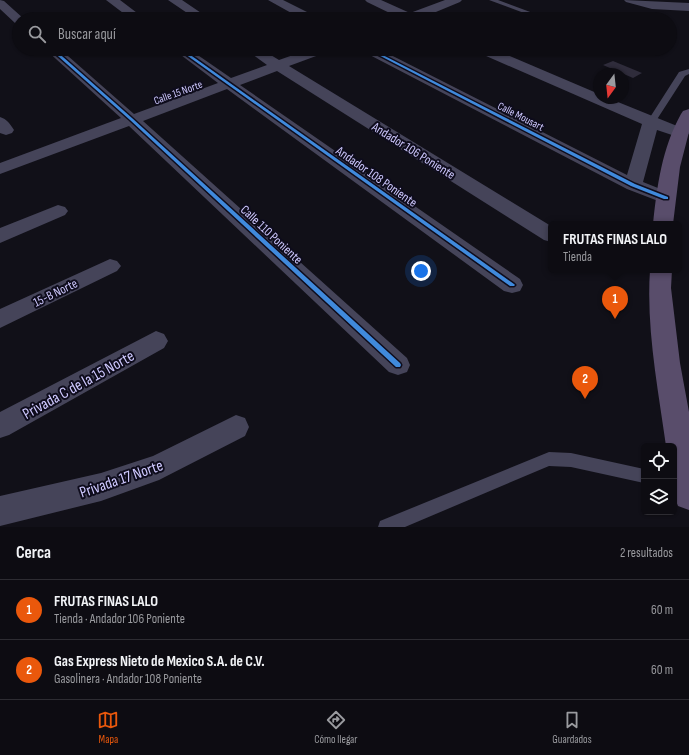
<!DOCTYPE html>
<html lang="es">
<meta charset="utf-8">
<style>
:root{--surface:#0d0c12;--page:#1b1a20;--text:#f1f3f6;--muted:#9a9b9f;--line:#2d2c32;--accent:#ea580c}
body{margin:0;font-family:"Sofia Sans Condensed",sans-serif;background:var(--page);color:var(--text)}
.controls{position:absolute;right:12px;bottom:12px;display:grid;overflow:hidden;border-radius:6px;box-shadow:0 1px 3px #0004}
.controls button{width:36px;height:36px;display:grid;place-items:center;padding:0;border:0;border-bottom:1px solid var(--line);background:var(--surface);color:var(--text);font:20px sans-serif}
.compass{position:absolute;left:593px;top:68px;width:36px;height:36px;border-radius:50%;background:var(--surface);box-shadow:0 1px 3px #0004;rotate:195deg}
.you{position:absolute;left:421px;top:271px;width:14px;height:14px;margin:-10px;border:3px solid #fff;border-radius:50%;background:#1a73e8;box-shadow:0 0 0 6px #1a73e833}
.badge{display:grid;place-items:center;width:26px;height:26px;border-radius:50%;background:var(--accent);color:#fff;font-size:13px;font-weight:700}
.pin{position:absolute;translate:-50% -33px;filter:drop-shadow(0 1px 2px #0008)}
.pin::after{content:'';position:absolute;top:21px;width:14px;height:12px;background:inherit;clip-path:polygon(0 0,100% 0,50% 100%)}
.popup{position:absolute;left:548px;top:221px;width:134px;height:52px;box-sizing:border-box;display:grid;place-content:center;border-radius:6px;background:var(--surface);filter:drop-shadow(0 1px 3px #0005);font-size:13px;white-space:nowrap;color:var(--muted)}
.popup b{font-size:15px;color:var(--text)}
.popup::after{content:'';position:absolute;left:50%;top:100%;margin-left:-8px;border:8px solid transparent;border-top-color:var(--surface)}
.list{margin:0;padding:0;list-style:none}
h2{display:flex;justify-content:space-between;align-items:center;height:52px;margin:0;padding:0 16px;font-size:17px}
h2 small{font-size:13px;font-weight:400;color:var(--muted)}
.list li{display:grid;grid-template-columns:26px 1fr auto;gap:12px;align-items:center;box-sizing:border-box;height:60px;padding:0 16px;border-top:1px solid var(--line)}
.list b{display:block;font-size:15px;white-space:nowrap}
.list p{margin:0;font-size:13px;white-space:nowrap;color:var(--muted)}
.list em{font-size:13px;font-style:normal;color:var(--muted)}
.icon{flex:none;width:22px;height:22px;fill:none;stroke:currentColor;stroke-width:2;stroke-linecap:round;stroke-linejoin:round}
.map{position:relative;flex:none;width:689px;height:527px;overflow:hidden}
.search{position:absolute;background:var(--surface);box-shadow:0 1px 3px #0004;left:12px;right:12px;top:12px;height:44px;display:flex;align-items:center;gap:10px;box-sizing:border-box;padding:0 14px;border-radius:22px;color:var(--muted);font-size:15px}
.sheet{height:172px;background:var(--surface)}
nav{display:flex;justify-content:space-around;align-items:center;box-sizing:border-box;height:56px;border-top:1px solid var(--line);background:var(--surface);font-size:11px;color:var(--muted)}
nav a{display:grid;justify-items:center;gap:2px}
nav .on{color:var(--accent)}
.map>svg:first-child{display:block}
.building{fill:#2f2c3b}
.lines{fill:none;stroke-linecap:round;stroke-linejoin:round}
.lane{fill:#454459;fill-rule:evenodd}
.street{fill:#454459;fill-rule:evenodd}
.primary{fill:#594d6b;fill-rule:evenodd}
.cycleway-casing{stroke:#0e0c1c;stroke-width:3}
.cycleway{fill:#408adc;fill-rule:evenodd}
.labels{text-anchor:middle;stroke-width:4;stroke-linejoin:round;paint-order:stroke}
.far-street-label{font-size:11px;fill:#cec8fe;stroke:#0e0c1c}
.street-label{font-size:13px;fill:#cec8fe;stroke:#0e0c1c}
.near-street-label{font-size:16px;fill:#cec8fe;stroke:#0e0c1c}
</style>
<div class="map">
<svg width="689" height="527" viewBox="0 0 689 527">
<rect width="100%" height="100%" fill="#111018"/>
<path class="building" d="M613 61 642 73 633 78 603 65Z"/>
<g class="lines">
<path class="lane" d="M489 0H498L549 19H540Z
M689 69V74L685 76 654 124H648L647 122 679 72Z
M549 452 571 453 644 469V483L571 467 549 466 405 527H378L380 521Z"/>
<path class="street" d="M0 0 4 1 24 19H19V24L15 23 0 9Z
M106 0H120L145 19H131Z
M168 0H182L210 19H196Z
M268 0H283L315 16 317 19H302Z
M365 0H381L410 13 445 0H462L460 2 419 19H399L400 18 367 2Z
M624 0 689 3V11L652 9 626 2Z
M45 49H60L134 114 218 83 173 49H189L231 78 267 65 245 49H261L279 60 310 49H329L327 52 289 66 551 226V242L544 240 277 71 240 85 520 279 523 285 520 291 512 293 504 291 227 89 143 121 407 358 410 365 407 372 398 375 389 372 129 126 0 174V163L121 118Z
M362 49H379L627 175 642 124 477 52 475 49H493L599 94V98H608L687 130 689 133 687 136 681 138 657 130 643 182 673 194 675 198 673 202 666 204 627 189 364 52Z
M0 117C7 119 10 124 14 130L12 133 6 135 0 133Z
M58 205 65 207 68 211 65 215 0 243V228Z
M110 259 117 261 121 266 117 271 0 328V309Z
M156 331 164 334 168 341 164 348 9 435 0 438V412Z
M236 415 245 418 249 427 245 436 159 480 101 501 0 526V496L101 473 153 456Z"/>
<path class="primary" d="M689 109V132L680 167 673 224H653C657 186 662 148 681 114L683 111Z
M650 270H672L671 288 680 363 689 412V510L678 506 674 496V446H666C658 388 646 328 650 270Z"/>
<defs>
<path id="cycleway" d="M50 49H54L132 118 400 363 401 365 400 367H396L130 120Z
M178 49H182L514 284 515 285 514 286H510Z
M367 49H371L635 184 668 197V199H664L631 186Z"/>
</defs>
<use href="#cycleway" class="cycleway-casing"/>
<use href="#cycleway" class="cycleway"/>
</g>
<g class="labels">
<g class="far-street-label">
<text transform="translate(178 92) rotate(-20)" y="4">Calle 15 Norte</text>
<text transform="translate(521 116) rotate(27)" y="4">Calle Mousart</text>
</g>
<g class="street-label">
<text transform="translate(414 150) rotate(32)" y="5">Andador 106 Poniente</text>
<text transform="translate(377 176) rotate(35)" y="5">Andador 108 Poniente</text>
<text transform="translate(272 234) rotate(43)" y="5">Calle 110 Poniente</text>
<text transform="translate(55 292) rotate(-26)" y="5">15-B Norte</text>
</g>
<g class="near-street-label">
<text transform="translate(78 384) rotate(-29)" y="6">Privada C de la 15 Norte</text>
<text transform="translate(121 478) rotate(-19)" y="6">Privada 17 Norte</text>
</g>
</g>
</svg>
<div class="controls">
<button><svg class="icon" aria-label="locate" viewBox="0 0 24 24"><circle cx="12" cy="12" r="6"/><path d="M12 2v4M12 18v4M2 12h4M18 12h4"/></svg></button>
<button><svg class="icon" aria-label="layers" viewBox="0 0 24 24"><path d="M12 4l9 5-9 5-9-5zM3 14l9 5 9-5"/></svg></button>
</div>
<svg class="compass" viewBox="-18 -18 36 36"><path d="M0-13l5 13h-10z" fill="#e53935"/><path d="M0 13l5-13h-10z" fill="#9a9b9f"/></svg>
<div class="you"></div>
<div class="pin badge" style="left:615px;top:319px">1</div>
<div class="popup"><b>FRUTAS FINAS LALO</b>Tienda</div>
<div class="pin badge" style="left:585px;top:399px">2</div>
<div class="search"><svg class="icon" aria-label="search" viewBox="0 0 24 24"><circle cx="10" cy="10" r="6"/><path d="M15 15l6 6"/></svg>Buscar aquí</div>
</div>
<section class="sheet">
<h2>Cerca<small>2 resultados</small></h2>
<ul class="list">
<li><span class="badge">1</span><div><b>FRUTAS FINAS LALO</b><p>Tienda · Andador 106 Poniente</p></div><em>60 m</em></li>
<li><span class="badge">2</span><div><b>Gas Express Nieto de Mexico S.A. de C.V.</b><p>Gasolinera · Andador 108 Poniente</p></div><em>60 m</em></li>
</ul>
</section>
<nav>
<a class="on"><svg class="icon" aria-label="map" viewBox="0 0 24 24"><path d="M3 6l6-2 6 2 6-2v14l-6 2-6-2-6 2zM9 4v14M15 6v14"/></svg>Mapa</a>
<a><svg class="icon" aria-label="directions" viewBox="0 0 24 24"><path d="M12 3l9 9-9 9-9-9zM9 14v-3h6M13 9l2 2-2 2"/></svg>Cómo llegar</a>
<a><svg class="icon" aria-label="saved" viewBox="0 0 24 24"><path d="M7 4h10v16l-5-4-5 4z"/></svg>Guardados</a>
</nav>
